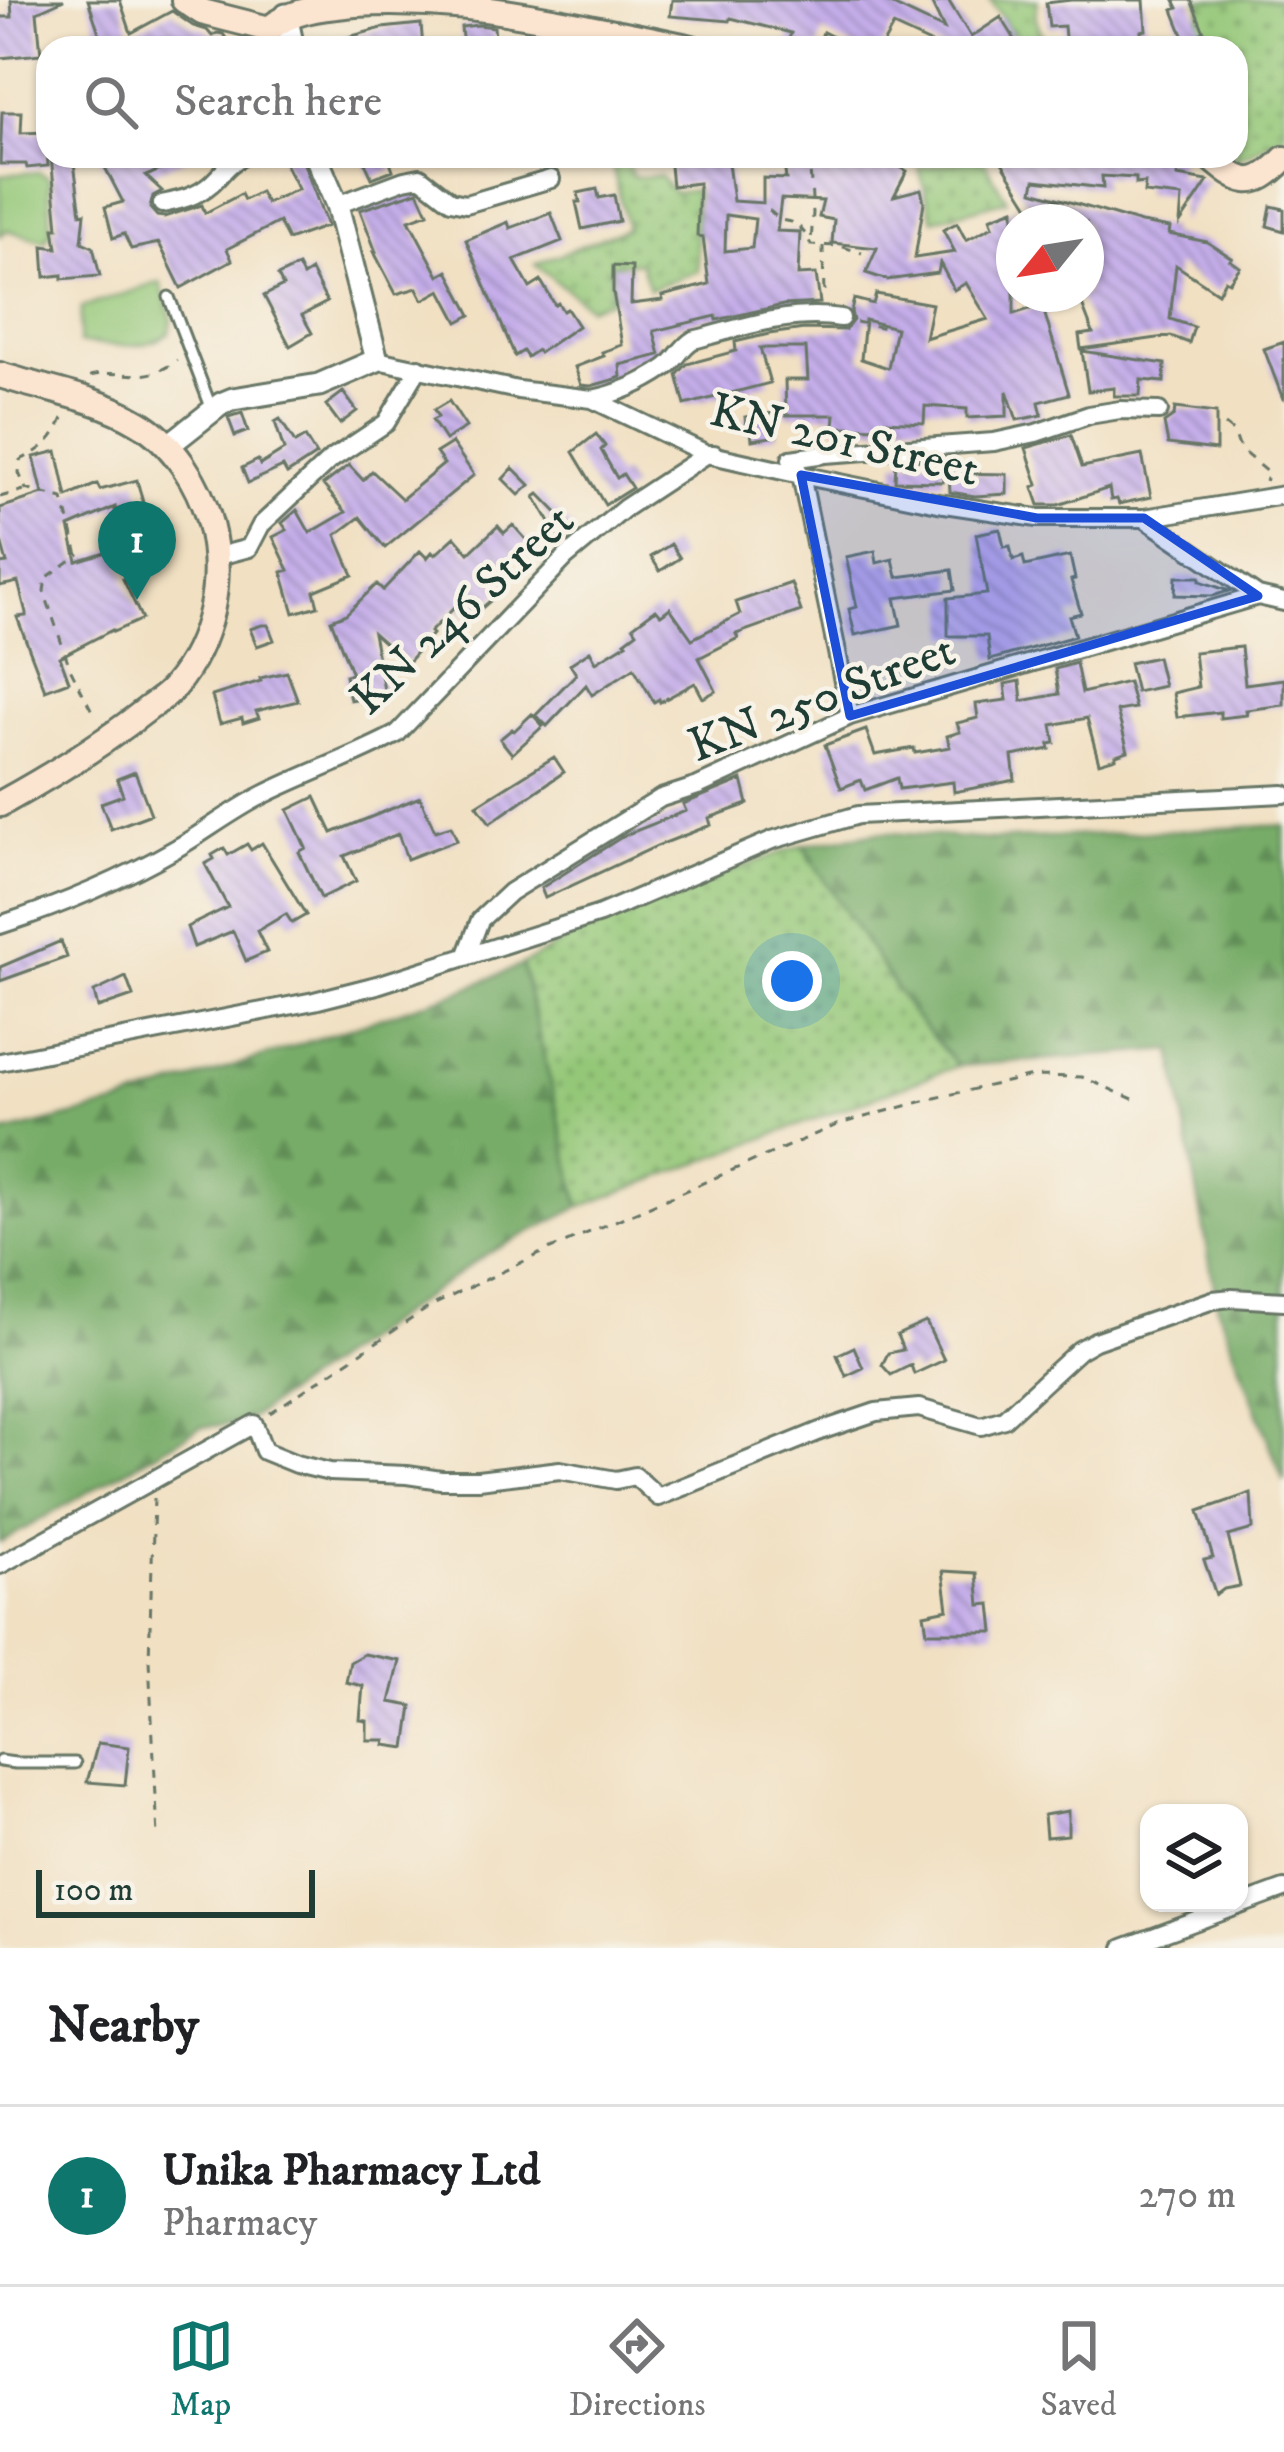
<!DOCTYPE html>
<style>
:root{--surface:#fff;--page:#f2f2f2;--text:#202124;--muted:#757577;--line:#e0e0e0;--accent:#0f766e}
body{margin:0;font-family:"IM FELL DW Pica",serif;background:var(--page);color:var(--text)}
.controls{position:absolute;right:36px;bottom:36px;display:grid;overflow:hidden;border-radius:24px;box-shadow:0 3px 9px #0004}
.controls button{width:108px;height:108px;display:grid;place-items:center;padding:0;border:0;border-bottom:3px solid var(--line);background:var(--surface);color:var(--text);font:60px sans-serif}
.compass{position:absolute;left:996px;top:204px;width:108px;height:108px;border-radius:50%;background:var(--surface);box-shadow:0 3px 9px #0004;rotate:240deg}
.scale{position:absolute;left:36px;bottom:30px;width:279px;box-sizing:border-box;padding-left:12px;border:6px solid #1f3d34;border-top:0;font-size:33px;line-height:42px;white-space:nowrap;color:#1f3d34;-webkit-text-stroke:9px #f7f3e8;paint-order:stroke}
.you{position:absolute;left:792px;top:981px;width:42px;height:42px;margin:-30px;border:9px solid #fff;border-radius:50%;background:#1a73e8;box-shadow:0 0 0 18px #1a73e833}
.badge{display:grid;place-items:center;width:78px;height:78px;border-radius:50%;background:var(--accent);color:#fff;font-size:39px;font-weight:700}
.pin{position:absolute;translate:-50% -99px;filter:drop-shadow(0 3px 6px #0008)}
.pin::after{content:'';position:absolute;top:63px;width:42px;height:36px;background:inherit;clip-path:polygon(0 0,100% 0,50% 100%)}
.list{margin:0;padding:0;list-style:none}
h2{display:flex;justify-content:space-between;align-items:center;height:156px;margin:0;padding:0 48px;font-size:51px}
h2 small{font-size:39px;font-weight:400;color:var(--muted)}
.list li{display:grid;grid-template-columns:78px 1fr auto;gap:36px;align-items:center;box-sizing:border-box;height:180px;padding:0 48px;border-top:3px solid var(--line)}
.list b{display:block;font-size:45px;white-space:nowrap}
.list p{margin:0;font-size:39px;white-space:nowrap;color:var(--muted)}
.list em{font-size:39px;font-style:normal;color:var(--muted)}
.icon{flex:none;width:66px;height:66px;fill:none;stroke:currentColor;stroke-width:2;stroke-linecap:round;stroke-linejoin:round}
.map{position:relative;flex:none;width:1284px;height:1948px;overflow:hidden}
.search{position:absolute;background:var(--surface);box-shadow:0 3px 9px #0004;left:36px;right:36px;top:36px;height:132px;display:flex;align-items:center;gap:30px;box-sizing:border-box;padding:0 42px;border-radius:36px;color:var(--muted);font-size:45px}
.sheet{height:336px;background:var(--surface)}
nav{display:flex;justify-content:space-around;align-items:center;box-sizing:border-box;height:168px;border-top:3px solid var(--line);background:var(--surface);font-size:33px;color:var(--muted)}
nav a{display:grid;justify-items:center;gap:6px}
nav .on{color:var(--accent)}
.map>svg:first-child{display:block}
.grass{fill:url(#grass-dots);stroke:#5a8256;stroke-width:3}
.forest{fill:url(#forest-firs);stroke:#4b744e;stroke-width:3}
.park{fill:#94c778;stroke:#5a8256;stroke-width:3}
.building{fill:url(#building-back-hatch);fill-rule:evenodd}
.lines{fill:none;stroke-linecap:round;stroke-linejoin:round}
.service-casing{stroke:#687666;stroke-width:15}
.minor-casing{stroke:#687666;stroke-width:22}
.tertiary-casing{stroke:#687666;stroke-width:27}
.secondary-casing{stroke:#687666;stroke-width:30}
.path{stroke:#687666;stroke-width:3;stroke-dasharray:9 9;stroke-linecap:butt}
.service{stroke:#fff;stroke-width:9}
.minor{stroke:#fff;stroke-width:16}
.tertiary{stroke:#fff;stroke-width:21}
.secondary{stroke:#fce5d0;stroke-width:24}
.marked{fill:#1d4ed8;fill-opacity:0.2;stroke:#1d4ed8;stroke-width:9;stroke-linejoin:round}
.labels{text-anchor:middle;stroke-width:9;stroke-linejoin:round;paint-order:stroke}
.street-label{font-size:48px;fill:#1f3d34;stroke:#f7f3e8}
</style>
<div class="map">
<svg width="1284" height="1948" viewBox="0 0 1284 1948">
<defs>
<pattern id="grass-dots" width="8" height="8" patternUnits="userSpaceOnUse" patternTransform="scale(3)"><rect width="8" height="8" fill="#94c778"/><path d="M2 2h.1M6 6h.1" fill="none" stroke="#78a363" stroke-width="1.8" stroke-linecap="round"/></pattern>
<pattern id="forest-firs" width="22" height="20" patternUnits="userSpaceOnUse" patternTransform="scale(3)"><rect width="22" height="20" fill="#77ac68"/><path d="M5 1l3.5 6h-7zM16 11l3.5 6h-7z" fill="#618d56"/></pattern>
<pattern id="building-back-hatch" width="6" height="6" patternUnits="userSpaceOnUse" patternTransform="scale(3)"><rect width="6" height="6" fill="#c5ade9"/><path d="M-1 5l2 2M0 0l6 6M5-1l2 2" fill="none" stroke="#9f8ebe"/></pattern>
</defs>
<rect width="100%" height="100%" fill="#f7f3e8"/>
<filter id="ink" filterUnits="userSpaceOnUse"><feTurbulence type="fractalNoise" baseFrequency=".00833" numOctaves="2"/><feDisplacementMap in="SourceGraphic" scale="24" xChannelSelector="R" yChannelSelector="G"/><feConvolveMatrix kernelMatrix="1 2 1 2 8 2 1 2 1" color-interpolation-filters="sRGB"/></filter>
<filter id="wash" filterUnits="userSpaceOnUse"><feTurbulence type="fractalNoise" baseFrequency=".004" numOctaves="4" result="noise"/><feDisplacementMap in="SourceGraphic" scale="48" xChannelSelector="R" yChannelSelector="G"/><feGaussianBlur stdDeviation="2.7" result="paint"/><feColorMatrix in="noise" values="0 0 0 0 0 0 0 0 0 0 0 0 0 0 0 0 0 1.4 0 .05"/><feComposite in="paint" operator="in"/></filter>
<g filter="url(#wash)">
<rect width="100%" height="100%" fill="#f1e0c2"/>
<path class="grass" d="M990 0H1038L1035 17 1048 48H1023Z
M1198 0H1284V134L1233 161 1228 156H1236V114L1240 109 1236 102V48H1195L1201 8Z
M610 156H624L633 177 660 176 674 193 695 190 698 271 649 289 640 262 611 265V300L589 307 535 264 627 228Z
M982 158 1007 200 933 220 919 168Z
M802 845 912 1013 957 1066 580 1207 522 965 609 916Z"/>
<path class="forest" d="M1284 825V1482L1218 1308 1172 1050 958 1066 912 1013 802 845 879 832 994 840Z
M522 965 580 1207 485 1255 244 1423 201 1427 0 1543V1134L117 1105 455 993Z"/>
<path class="park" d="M39 172 49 178 51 231 45 241 7 230 0 236V175Z
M160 282 172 319 170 332C145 352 109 345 79 343L81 308Z"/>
<g id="blocks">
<path class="building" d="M11 0H64L37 12 41 54 0 58V17H12Z
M88 0H120L131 33 172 11 193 26 207 30 212 36 217 33 223 34 232 47 243 39 261 44 255 48H190L185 41 174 48H166L160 38 136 48H104Z
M672 0H882L944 29 932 4 948 0 971 37 1001 17 1013 36 1016 48H941L893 26 881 48H855L823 32 818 48H786L791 33 731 18 730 21 670 16Z
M1071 0H1144L1146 30 1141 31V38L1096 39 1097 48H1066L1064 26 1049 27 1046 3Z
M1174 0H1191L1204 32 1185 40 1173 10 1178 8Z
M421 24 423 48H330V42L382 28Z
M478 25 494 27 496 48H463L461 27Z
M2 112H22L21 133 46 132 48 166 27 168 26 164H0Z
M51 156H73L81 214 85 213 82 242 93 247 100 276 62 279V275L45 277 43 246 57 248 54 228H58Z
M99 156H192L146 176 162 191 153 196 150 208 157 216 164 217 202 205 205 213 241 194 244 200 260 192 266 203 298 189 281 156H301L327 226 288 240 279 222 227 249 232 260 181 288 159 243 131 249 124 234 113 238 105 207 123 202Z
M362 156H388L393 170 372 178Z
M669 156H727L733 201 763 203V178L786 179 783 156H881L907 171 894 196 921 189 924 202 915 258 955 252 943 230 957 223 966 240 993 226 990 218 1014 209V314L1042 305 1069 394 1039 402 1042 415 1017 420 1007 391V416L967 418V409L925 406 924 423 886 421V428L834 427 835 415H786L785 380H808L806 348H760L770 383 685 405 677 375 687 364 736 351 735 342 769 334 804 329 845 330 853 320 851 311 854 299 873 304 876 294 932 304 925 338 988 319 966 283 954 290 940 263 938 273 887 280 866 273 877 248 832 243 834 220 819 217 823 201 781 199 777 231 800 232 798 275 816 274 820 303 783 305 717 320 716 316 654 331 660 355 620 365 621 377 616 379 591 386 581 385 575 367 604 356 602 352 622 345 613 292V266L632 267 631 304 663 300 662 296 709 284 703 237 697 236 699 183 672 186ZM726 215 755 219 752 248 725 251ZM865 320 896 328 888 368 861 359Z
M998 156H1181L1177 176 1208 181 1180 223 1182 197 1144 193 1145 183 1136 184V178L1102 176 1103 188 1035 180 1033 191 1141 223 1170 228 1169 234 1207 242 1232 258 1230 260 1240 267 1229 282 1225 280 1218 293 1176 265 1170 319 1194 327 1189 343 1171 336 1081 349 1079 335 1093 333 1078 294H1086V222H1065L1058 199 1031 209Z
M597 189 599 198 614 195 619 221 582 229 576 202H580L578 193Z
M418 191 428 213 409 220 439 276 448 271 471 315 458 322 441 290 423 300 417 288 396 294 374 252H376L360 210Z
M1271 206 1284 209V231L1267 226Z
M551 213 562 241 514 260 530 288 541 281 555 305 558 303 563 311 567 309 578 326 539 353 537 350 527 357 523 351 515 356 466 240 508 222 510 228Z
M298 266 303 276 311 271 327 302 302 315 312 333 290 346 264 296 283 286 278 276Z
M1284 342V399H1283L1264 349Z
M1082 351 1165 364 1164 382 1141 380 1140 396H1114V388L1088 391Z
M343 392 357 411 340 424 326 405Z
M449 401 466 427 445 440 432 420 438 417 434 410Z
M1175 408 1216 413V450L1168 444 1164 423 1174 416Z
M242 413 248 431 235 436 228 417Z
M774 413 777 436 752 440 751 431 747 432 745 417Z
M280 419 295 443 305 437 316 455 287 474 283 467 248 483 242 468 258 460 260 465 284 450 275 422Z
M596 434 605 446 601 450 617 478 623 474 632 488 605 505 573 452Z
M1071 435 1082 467 1142 455 1151 497 1119 504 1117 499 1111 500 1109 488 1058 505H1039L1033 487 1038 485 1026 448Z
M452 443 474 475 385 548 360 517 336 535 353 575 314 591 318 606 294 613 282 572 289 570 273 537 287 530 282 523 297 510 310 533 346 512 323 485 349 465 363 480 372 471 402 499 444 464 436 453Z
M57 451 67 497 97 484 100 490 137 480 143 503 115 510V507L69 527 77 561 143 540 148 555 121 564 126 578 123 579 142 619 113 632 112 630 60 657 69 681 45 690 17 617 26 616V613L18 582 0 586V564L7 563 0 538V508L43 494 34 457Z
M944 458 943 482 895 481 896 462Z
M513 468 530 485 519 495 503 479Z
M949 473 1007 474V494L975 496 950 492Z
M539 494 574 530 559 538 535 497Z
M513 525 530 544 493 578 503 590 469 619 457 605 430 632 432 634 407 663 373 633 385 695 375 697 376 700 362 703 361 698 350 700 345 675 352 674 331 620 346 614 377 584 383 590 420 551 427 558 432 552 435 555 455 537 469 553 498 526 504 533Z
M1000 529 1004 547 1010 546 1013 560 1023 557 1025 566 1070 556 1075 579 1071 580 1081 613 1069 616 1075 636 990 660 987 636H948V598L987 594 976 534Z
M671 544 680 558 660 571 651 557Z
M875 551 877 563 893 559 897 577 952 570 955 590 895 598 901 625 855 635 849 609 857 607 846 557Z
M1176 577H1200V581L1229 591 1212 596 1175 595Z
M791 583 801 611 736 634 738 638 699 658 716 691 703 698 695 683 660 702 659 699 654 702 634 668 592 695 586 685 547 726 536 715 576 674 570 664 590 651 596 662 627 643 625 641 637 632 633 626 656 609 661 615 670 608 692 639 740 614 736 602Z
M262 625H268L274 640 257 646 250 629Z
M1241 647 1245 684 1284 679V705L1246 710 1247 715 1220 718V712L1177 717 1173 693 1198 687 1194 652Z
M1157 657 1164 686 1136 692 1129 663Z
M1076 663 1082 693 1128 682 1135 708 1117 711 1128 751 1116 755V758L1099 763 1087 718 1052 725 1055 743 1049 744 1050 749 1012 756 1015 780 954 792 953 782 899 789 897 778 865 790 861 780 841 788 825 745 866 730 875 755 914 748 915 753 950 747 947 736 960 732 957 723 978 718 976 704 1007 700 1005 684 1020 681 1022 701 1059 694 1055 669Z
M287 672 298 701 256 711 259 718 243 723 242 718 220 724 212 696 261 681 260 678Z
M532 714 543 726 512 754 500 739 512 729 514 731Z
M554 757 564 772 490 823 477 805Z
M135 772 151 814 111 829 101 803 123 795 117 779Z
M742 780 748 804 709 818 711 825 657 846 545 898 541 888 625 835 686 811 683 804Z
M315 797 332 833 420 797 435 831 451 826 457 840 407 859 398 834 344 856 356 881 321 898 299 852 306 848 288 810Z
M262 843 306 915 292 923 286 914 257 931 267 952 246 961 233 931 194 947 187 927 228 907 205 864 214 859 212 855 224 848 228 855 247 844 251 850Z
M61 941 67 957 0 981V967Z
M126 977 133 996 98 1008 94 992Z
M926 1322 944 1360 914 1374 911 1365 891 1375 882 1365 888 1353 903 1350 897 1335Z
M854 1347 863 1368 846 1376 837 1355Z
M1251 1493 1253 1529 1228 1536 1240 1586 1224 1589 1216 1595 1204 1560 1213 1558 1199 1511Z
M943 1571 977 1573 980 1605 991 1604 994 1632H927L924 1614 948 1609Z
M364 1654 400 1661 390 1702 412 1706 406 1748 385 1745 386 1740H367V1721L360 1720 363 1686 346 1682 350 1662Z
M98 1743 129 1747 125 1785 87 1782Z
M1068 1811V1835L1046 1837 1044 1815Z"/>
</g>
</g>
<g filter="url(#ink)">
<use href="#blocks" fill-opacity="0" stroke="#687666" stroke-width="3"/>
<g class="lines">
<defs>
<path id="service" d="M169 297 211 407
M0 1761 15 1763H75"/>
<path id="minor" d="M162 204C180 200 196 197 211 184 223 173 228 163 244 156
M337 205 404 180 420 177 451 201 466 204 551 179
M377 360 518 390 592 399 707 454 801 475 938 503 1037 518H1144L1258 596 1284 602
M592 399C617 394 643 383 665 368 677 360 680 348 693 340 743 327 790 310 841 318
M1144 518 1284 495
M215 557 249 548 261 525 329 461 386 423 419 368
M850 716 801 475 791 459 825 454 994 442 1036 433 1089 415 1120 410 1159 411
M0 925C62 905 120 881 177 848 206 831 233 810 263 795 307 773 354 757 397 734L566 557 625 508 707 454H714
M466 957 480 920 510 892 661 798 698 786 850 716 1258 596
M0 1062 314 1001 377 985 600 914 772 840 858 815 1284 794
M0 1565 254 1424 264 1451 296 1464 330 1472 407 1475 441 1480H478L560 1470 616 1480 635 1476 658 1497 820 1431 876 1412 919 1408 981 1426 1004 1419 1079 1350 1095 1341 1213 1300 1232 1298 1284 1301
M1123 1948 1284 1889"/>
<path id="tertiary" d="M286 15 293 48
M169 445 221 404 233 399 319 385 377 360 337 205 316 156"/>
<path id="secondary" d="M184 0 202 12 269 29C293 9 325 7 355 4 434 0 497 9 574 24 613 32 653 39 692 48
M1209 156C1241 184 1253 191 1284 159
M0 375C46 390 96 397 138 422 173 442 200 485 210 524 224 579 212 642 174 687 167 696 155 703 146 710 100 746 51 776 0 804"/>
</defs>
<use href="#service" class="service-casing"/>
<use href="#minor" class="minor-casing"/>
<use href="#tertiary" class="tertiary-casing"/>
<use href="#secondary" class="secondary-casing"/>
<path class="path" d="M809 156 813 213 811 243
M769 210 780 220 796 223 807 236 811 245 840 246 862 253
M823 246 824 299
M856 322 890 329
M90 376C125 367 142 387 177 360
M63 418C54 440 42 450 20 460L19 473 26 489 63 499 78 555 46 578 44 591 70 668 95 717
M1225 425 1234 432 1240 449 1269 474 1266 481
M0 497 24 490
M270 1413 431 1306 539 1254 839 1124 935 1098 1032 1076 1082 1077 1133 1099
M154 1498 149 1660 158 1836"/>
<use href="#service" class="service"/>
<use href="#minor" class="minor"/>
<use href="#tertiary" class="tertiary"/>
<use href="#secondary" class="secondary"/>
</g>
</g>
<path class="marked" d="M801 475 1037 518H1144L1258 596 850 716Z"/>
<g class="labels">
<g class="street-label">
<text transform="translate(845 438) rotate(13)" y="17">KN 201 Street</text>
<text transform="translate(461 608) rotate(-43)" y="17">KN 246 Street</text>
<text transform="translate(821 696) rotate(-21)" y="17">KN 250 Street</text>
</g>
</g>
</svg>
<div class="controls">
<button><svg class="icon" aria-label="layers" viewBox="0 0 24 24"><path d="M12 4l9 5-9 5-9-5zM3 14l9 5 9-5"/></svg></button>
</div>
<svg class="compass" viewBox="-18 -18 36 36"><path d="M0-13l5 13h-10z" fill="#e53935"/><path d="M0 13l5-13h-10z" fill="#757577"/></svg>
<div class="scale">100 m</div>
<div class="you"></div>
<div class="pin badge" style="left:137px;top:600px">1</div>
<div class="search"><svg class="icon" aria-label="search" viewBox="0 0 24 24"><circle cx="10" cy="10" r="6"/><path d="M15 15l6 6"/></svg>Search here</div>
</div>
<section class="sheet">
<h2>Nearby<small></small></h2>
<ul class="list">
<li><span class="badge">1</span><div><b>Unika Pharmacy Ltd</b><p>Pharmacy</p></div><em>270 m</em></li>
</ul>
</section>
<nav>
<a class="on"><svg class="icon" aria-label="map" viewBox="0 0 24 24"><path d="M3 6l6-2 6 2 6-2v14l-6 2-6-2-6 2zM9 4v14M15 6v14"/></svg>Map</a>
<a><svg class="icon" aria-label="directions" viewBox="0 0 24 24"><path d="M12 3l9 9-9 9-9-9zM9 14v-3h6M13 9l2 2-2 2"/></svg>Directions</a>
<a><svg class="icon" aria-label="saved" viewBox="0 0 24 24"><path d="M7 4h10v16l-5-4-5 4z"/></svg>Saved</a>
</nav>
